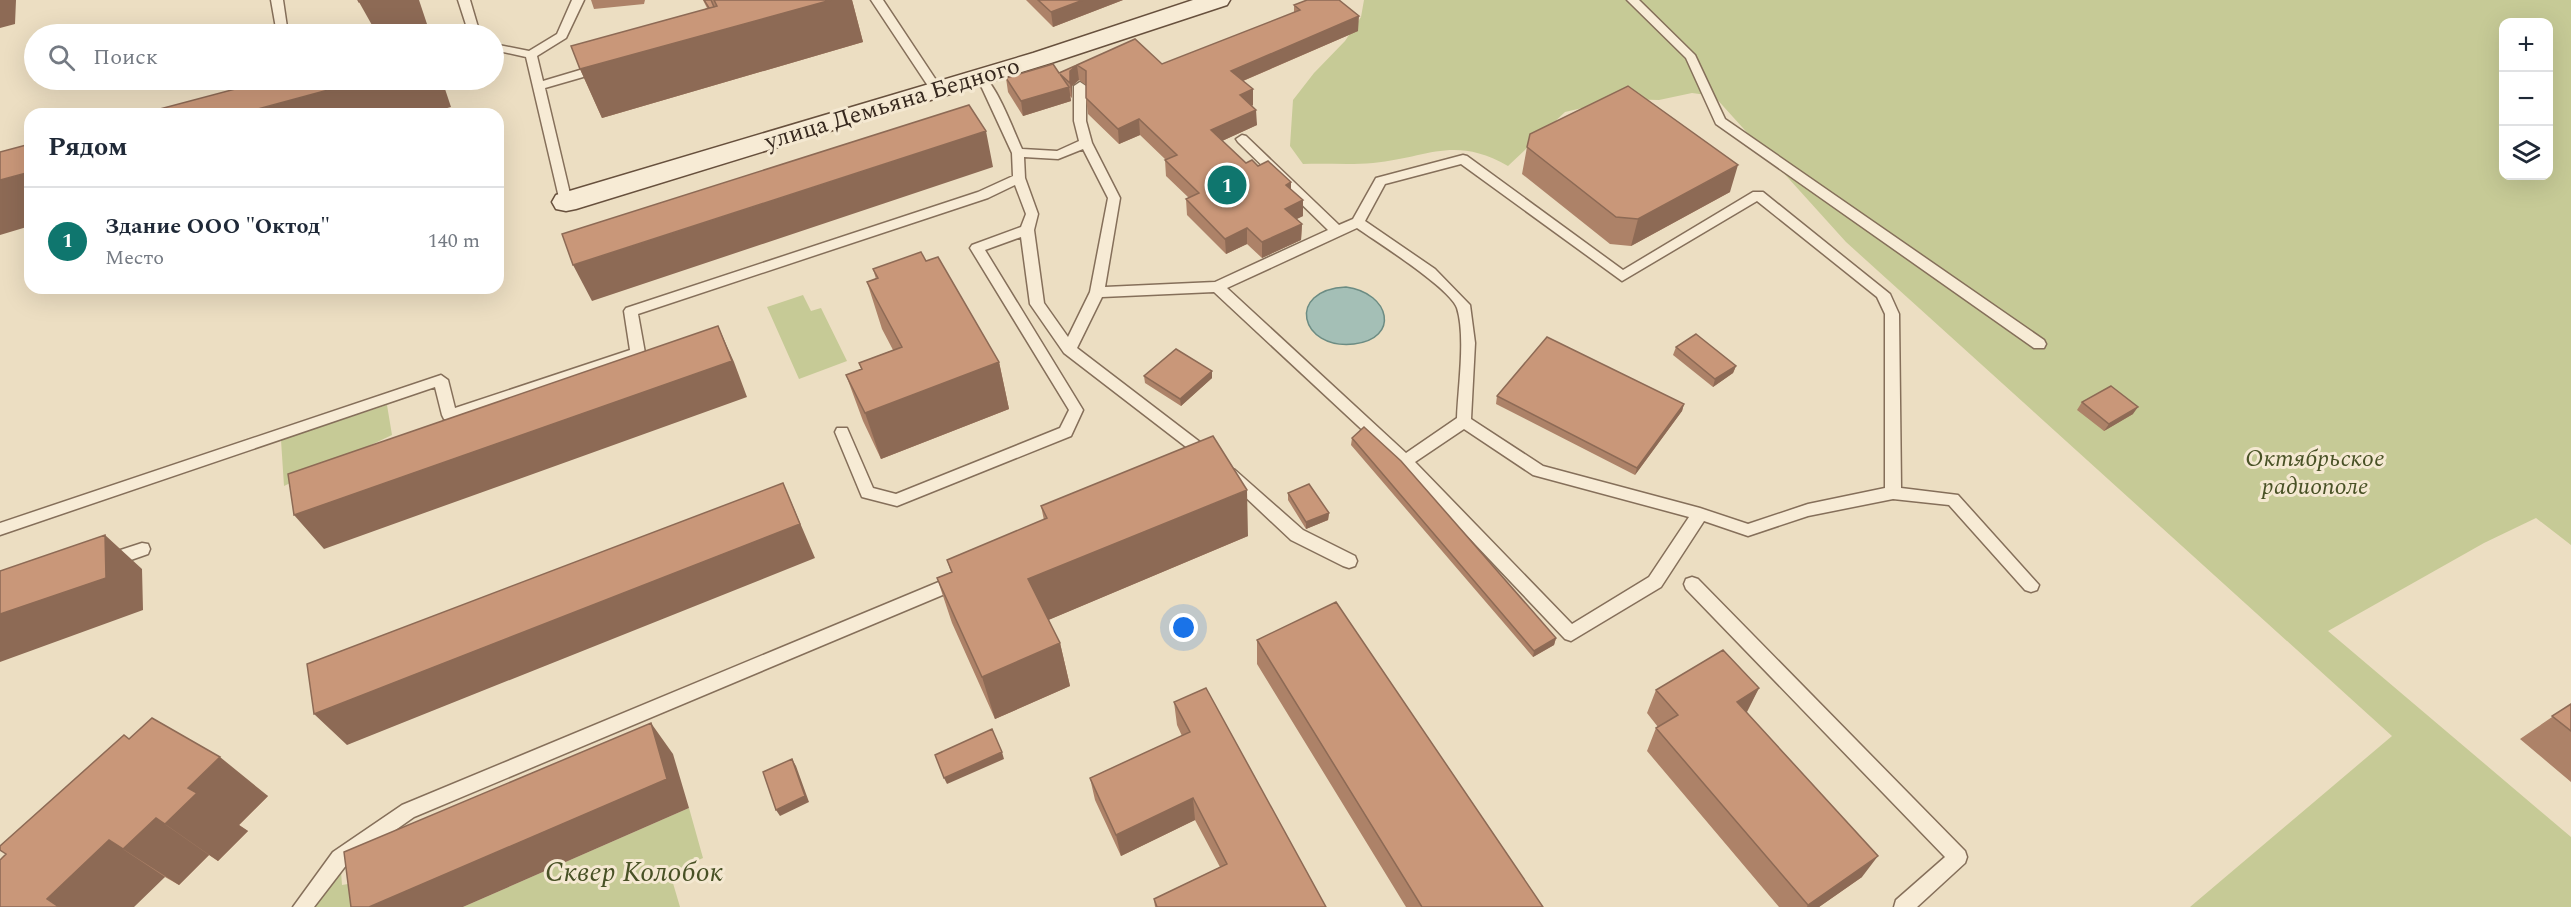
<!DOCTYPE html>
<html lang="ru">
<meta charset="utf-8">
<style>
:root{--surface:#fff;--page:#f6f6f7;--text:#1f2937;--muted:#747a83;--line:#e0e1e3;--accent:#0f766e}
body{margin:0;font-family:Spectral,serif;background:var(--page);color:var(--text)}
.controls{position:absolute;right:18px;top:18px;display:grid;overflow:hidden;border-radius:12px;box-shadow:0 6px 24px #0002}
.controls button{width:54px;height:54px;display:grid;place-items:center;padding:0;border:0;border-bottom:2px solid var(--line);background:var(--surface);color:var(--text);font:30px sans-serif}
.you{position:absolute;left:1184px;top:628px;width:21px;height:21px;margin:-15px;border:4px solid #fff;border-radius:50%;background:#1a73e8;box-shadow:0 0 0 9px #1a73e833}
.badge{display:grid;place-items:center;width:39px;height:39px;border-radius:50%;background:var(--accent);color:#fff;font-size:20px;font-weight:700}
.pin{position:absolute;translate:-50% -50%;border:3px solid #fff;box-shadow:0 2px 6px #0006}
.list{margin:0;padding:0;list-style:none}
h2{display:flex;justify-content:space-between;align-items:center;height:78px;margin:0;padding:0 24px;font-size:26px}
h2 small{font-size:20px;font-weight:400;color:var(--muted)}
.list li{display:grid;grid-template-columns:39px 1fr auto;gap:18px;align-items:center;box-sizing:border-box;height:108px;padding:0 24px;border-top:2px solid var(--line)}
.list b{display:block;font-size:22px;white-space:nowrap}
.list p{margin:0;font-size:20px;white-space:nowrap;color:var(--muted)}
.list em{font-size:20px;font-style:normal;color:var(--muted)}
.icon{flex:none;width:33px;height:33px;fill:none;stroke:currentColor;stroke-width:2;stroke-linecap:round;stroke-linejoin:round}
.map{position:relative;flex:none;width:2571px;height:907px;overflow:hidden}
.search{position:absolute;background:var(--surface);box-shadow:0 6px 24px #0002;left:24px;top:24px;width:480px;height:66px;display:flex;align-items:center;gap:15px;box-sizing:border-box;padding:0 21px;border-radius:33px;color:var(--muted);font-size:22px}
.panel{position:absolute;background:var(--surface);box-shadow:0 6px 24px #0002;left:24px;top:108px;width:480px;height:186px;border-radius:18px}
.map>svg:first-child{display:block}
.green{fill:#c6ca96;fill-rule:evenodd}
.water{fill:#a4bfb6;stroke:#6c8c83;stroke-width:1.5}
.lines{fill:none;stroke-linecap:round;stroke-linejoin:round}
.lane-casing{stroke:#856f5a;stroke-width:3}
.secondary-casing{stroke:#67503d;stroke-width:3}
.lane{fill:#f7ebd5;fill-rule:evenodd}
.secondary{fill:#f7ebd5;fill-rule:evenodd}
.wall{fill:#ad8268}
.shaded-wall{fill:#8d6a55}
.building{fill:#c99779;stroke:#8d6a55;stroke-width:1.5}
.labels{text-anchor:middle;stroke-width:6;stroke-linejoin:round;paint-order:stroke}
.street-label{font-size:24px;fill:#36281e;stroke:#f4e8d1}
.park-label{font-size:24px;font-style:italic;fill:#485125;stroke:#f4e8d1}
.near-park-label{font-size:28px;font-style:italic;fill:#485125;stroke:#f4e8d1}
</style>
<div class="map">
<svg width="2571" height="907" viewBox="0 0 2571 907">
<rect width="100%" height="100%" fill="#ecdec2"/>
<path class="green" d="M1364 0H2571V545L2536 518 2484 543 2328 631 2571 837V907H2190L2392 736 1846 242 1714 96 1692 93 1659 100 1621 99 1565 112 1508 166C1453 135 1428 158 1373 163 1350 165 1326 163 1303 164L1290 146 1293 100 1314 73 1345 41 1361 17ZM2504 22H2548V176H2504Z
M803 295 811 311 821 308 847 361 799 379 767 307Z
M387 405 392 435 284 486 281 440Z
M689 808 703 858 670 873 680 907H463Z
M340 858 342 885 378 879 382 907H302Z"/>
<path class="water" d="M1346 287C1391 293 1400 339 1354 344 1300 350 1285 290 1346 287Z"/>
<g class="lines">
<defs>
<path id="lane" d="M271 0H283L288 34H277Z
M458 0H470L480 34H469Z
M572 0H584L566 38 537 56 543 81 600 64 606 68 604 71 545 88 572 202 566 206 560 202 526 57 494 50V44L529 51 557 34Z
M871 0H883L942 89 940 92H932Z
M1627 0H1639L1695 55 1725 119 2044 340 2046 344 2044 348H2034L1716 124 1686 58Z
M979 73C995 79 1014 132 1022 149L1057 151 1079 141 1074 121V86L1080 82 1086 86V121L1092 143 1120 198 1105 287 1215 282 1328 230 1238 142 1236 139 1242 135 1246 136 1339 225 1353 219 1376 178 1463 155 1467 156 1623 270 1753 192H1763L1890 294 1899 314 1901 488 1958 495 2039 585 2037 590 2031 592 2025 590 1949 505 1893 499 1808 516 1748 536 1704 521 1661 587 1571 641 1565 639 1400 465 1214 292 1102 297 1077 348 1213 452 1216 456 1213 460H1203L1064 353 1030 304 1021 237 985 250 1083 410 1071 436 897 506 862 497 835 432 837 428H847L873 488 896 494 1060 428 1069 410 970 248 972 245 1021 227 1026 214 1015 185 988 198 638 314 645 353 643 357 449 421 444 419 442 415 435 387 0 535V523L441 375 448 380 455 408 630 350 624 311 626 308 978 192 1013 176 1012 153 982 88 973 77ZM1083 149 1108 198 1090 292 1068 337 1044 303 1034 230 1038 214 1025 178 1024 157 1058 159ZM1461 164 1622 281 1757 201 1877 297 1885 314V488L1808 504 1748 524 1700 508 1543 466 1471 419 1475 343 1470 305 1435 269 1365 221 1385 184ZM1357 228C1377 242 1450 288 1457 308 1466 336 1458 388 1457 418L1406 453 1227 288ZM1464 429 1533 475 1689 517 1649 577 1572 624 1415 462Z
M1230 468 1235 470 1303 530 1355 556 1357 561 1355 566 1349 568 1343 566 1291 540 1225 478 1222 474 1225 470Z
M142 543 148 544 150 549 148 554 108 568 102 566 100 561 102 556Z
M958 574 964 576 966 581 964 586 414 817 347 864 314 907H293L333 852 402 805Z
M1692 577 1698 579 1965 851 1967 857 1965 863 1917 907H1894L1896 900 1945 857 1686 589 1684 584 1686 579Z"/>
<path id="secondary" d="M1193 0H1230L1227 5 1051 63 576 209 566 211 556 209 552 202 556 195 1033 53Z"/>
</defs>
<use href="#lane" class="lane-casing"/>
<use href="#secondary" class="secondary-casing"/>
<use href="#lane" class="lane"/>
<use href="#secondary" class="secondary"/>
</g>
<path class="wall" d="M591 0H645L644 4 594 9Z
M703 0H852L863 42 602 118 580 69 707 8Z
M1026 0H1123L1053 27Z
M1294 5 1358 31 1243 81 1253 89V105L1252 106 1257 125 1222 141 1246 163 1258 166 1291 190 1303 216 1296 219 1302 224 1301 240 1262 258 1247 244 1226 254 1187 215 1186 199 1189 198 1166 176 1165 160H1166L1140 135 1119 144 1088 114 1086 98V85L1079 80 1072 86V98L1070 96 1071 101 1023 116 1008 92 1006 78 1059 73 1077 65 1162 64 1294 13Z
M1527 147 1730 192 1631 246 1610 244 1522 174Z
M926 261 999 362 1009 409 881 459 863 421 846 375 861 369 859 363 893 350 882 329 867 282 876 279 873 269Z
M1676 347 1736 366 1733 373 1713 387 1673 355Z
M1212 371V378L1181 406 1145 383 1144 376Z
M1497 396 1684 404 1682 411 1635 475 1496 404Z
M2082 402 2133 414 2104 431 2077 410Z
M1352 438 1556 638 1554 645 1533 657 1351 445Z
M1288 493 1329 513 1328 520 1306 529 1288 500Z
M1041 506 1248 536 1048 620 1060 643 1070 686 995 719 952 623 937 578 951 572 947 560 1044 520Z
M1257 640 1543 907H1406L1257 664Z
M1759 688 1746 712 1862 877 1819 907H1779L1647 751 1656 728 1658 727 1647 713 1656 690Z
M1174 702 1326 907H1155L1154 899 1220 867 1195 820 1121 856 1095 800 1090 778 1182 736 1177 725Z
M2571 704V782L2520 739Z
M129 739 268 796 239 825 248 831 218 861 209 855 179 885 165 877 0 907Z"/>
<path class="shaded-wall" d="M0 0H16L15 24 0 28Z
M367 0H419L430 33 425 34H377L359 2Z
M831 0H852L863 42 602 118 580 69Z
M1083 0H1123L1053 27 1051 12Z
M1359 16 1358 31 1231 86V71Z
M1077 65 1079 80 1072 86V98L1070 83V71Z
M365 80H442L451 107 425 114H239Z
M1069 87 1071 101 1023 116 1021 101Z
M1253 89V105L1240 111V95Z
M1256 110 1257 125 1211 146V130Z
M1139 119 1140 135 1119 144 1118 129Z
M986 131 993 167 592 301 573 265Z
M1738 165 1730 192 1631 246 1638 219Z
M30 172V226L0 235V180Z
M1291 182V197L1286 185Z
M1303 200V216L1285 225V209Z
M1302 224 1301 240 1262 258V242Z
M1247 228V244L1226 254 1225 239Z
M718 326 734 362 747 397 324 549 294 515Z
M999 362 1009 409 881 459 865 413Z
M1736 366 1733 373 1713 387 1715 379Z
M1212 371V378L1181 406 1180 399Z
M1684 404 1682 411 1635 475 1637 468Z
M2138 407 2133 414 2104 431 2109 424Z
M783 483 815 558 347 745 314 714Z
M1247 490 1248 536 1039 624 1028 579Z
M1329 513 1328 520 1306 529V522Z
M105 535 142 569 143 610 0 662V614Z
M1556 638 1554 645 1533 657 1534 651Z
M1060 643 1070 686 995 719 982 677Z
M1759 688 1747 712 1726 725 1737 702Z
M651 723 673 754 689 808 463 907H369Z
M1002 752 1004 759 947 784 944 778Z
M220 757 268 796 239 825 248 831 218 861 165 824 188 788Z
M792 759 796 766 809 802 780 816 776 810Z
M1193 798 1195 820 1121 856 1116 835Z
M156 818 209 855 179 885 123 849Z
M109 840 165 877 134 907H59L47 899Z
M1878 856 1862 877 1819 907H1807L1808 905Z"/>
<path class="building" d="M358 0H367L359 2Z
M704 0H711L714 7 709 8Z
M714 0H831L580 69 571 46 717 6Z
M1038 0H1083L1051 12Z
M1307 0H1339L1359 16 1231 71 1253 89 1240 95 1256 110 1211 130 1246 163 1252 160 1258 166 1268 161 1291 182 1286 185 1303 200 1285 209 1302 224 1262 242 1247 228 1225 239 1186 199 1199 193 1165 160 1177 155 1139 119 1118 129 1086 98V71L1077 65 1135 39 1162 64 1300 10 1294 5Z
M1053 64 1059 73 1077 65 1070 71V83L1060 74 1069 87 1021 101 1006 78Z
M269 80H365L239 114H141Z
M1628 86 1738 165 1638 219 1616 217 1527 147 1530 134Z
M969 105 986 131 573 265 562 234Z
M30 144V172L0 180V152Z
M921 252 926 261 938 257 999 362 865 413 846 375 862 369 859 363 902 347 867 282 878 278 873 269Z
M718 326 732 361 294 515 288 474Z
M1696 334 1736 366 1715 379 1676 347Z
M1547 337 1684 404 1637 468 1497 396Z
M1176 349 1212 371 1180 399 1144 376Z
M2111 386 2138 407 2109 424 2082 402Z
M1364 427 1401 461 1556 638 1534 651 1352 438Z
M1213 436 1247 490 1028 579 1060 643 982 677 937 578 952 572 947 560 1047 518 1041 506Z
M783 483 800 524 314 714 307 664Z
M1309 484 1329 513 1306 522 1288 493Z
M105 535 106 578 0 614V571Z
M1336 602 1543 907H1422L1257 640Z
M1723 650 1759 688 1737 702 1878 856 1808 905 1656 728 1678 715 1656 690Z
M1206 688 1326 907H1157L1154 899 1227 864 1193 798 1116 835 1090 778 1190 732 1174 702Z
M2571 704V731L2552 716Z
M152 718 220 757 188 788 197 793 165 824 156 818 123 849 109 840 47 899 59 907H0V860L6 854 0 850V846L124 735 129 739Z
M651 723 667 779 369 907H351L344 852Z
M992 729 1002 752 944 778 935 755Z
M792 759 805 796 776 810 763 772Z"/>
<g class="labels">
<g class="street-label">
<text transform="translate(892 103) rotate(-17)" y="8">улица Демьяна Бедного</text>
</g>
<g class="park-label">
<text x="2315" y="466">Октябрьское<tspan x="2315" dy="28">радиополе</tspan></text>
</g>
<g class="near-park-label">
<text x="634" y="881">Сквер Колобок</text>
</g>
</g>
</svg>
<div class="controls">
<button>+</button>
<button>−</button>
<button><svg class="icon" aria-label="layers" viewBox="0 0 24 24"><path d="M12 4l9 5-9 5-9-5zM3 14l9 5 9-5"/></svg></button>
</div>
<div class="you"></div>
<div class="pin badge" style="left:1227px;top:185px">1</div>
<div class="search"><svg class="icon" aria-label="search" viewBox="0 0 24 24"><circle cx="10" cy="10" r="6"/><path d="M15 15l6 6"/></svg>Поиск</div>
<section class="panel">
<h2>Рядом<small></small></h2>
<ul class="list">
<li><span class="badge">1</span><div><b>Здание ООО &quot;Октод&quot;</b><p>Место</p></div><em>140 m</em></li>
</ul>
</section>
</div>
